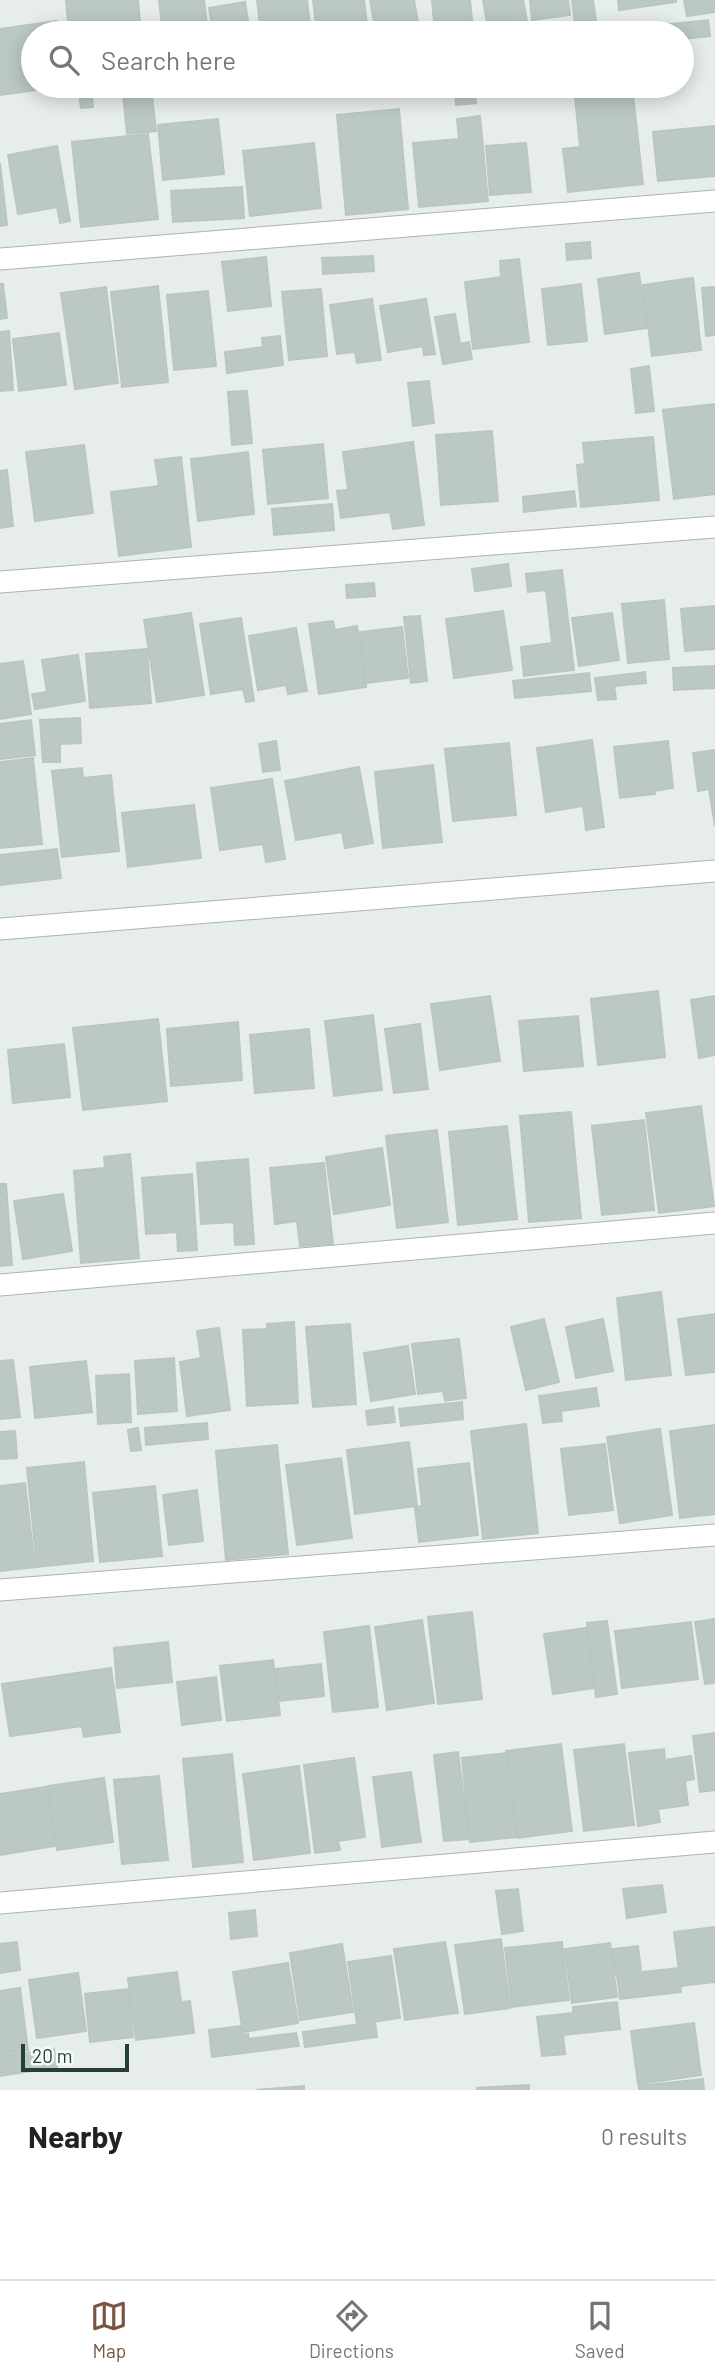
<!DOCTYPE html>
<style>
:root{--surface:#fff;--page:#f6f6f6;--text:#222;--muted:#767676;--line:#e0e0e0;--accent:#7a5443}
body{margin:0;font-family:Barlow,sans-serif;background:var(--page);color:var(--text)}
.scale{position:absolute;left:21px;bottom:18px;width:108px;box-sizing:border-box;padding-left:7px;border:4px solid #263e39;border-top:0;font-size:19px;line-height:24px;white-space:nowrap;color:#263e39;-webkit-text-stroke:5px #f6faf8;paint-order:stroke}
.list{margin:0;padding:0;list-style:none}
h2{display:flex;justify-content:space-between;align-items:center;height:91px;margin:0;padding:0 28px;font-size:30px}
h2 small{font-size:23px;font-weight:400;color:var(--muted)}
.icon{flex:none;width:38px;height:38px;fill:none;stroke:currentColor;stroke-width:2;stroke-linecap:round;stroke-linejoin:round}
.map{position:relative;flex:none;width:715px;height:2090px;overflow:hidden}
.search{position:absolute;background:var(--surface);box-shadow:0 4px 18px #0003;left:21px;right:21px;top:21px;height:77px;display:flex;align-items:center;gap:18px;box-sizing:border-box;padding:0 24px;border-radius:38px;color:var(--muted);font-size:26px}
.sheet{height:189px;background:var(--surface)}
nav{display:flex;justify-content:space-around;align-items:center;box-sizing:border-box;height:98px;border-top:2px solid var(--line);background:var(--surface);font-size:19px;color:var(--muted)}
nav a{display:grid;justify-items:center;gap:4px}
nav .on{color:var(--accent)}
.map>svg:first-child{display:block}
.building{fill:#bbc8c4;stroke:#b9c6c2;stroke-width:2}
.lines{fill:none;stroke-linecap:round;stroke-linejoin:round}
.minor-casing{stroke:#a9b5b1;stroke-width:23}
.minor{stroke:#fff;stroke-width:21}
</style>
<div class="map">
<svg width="715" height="2090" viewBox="0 0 715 2090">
<rect width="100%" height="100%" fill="#e6edea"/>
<path class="building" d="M66 0H138L141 33H69Z
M159 0H204L208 33H163Z
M257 0H307L311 33H261Z
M313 0H364L368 33H317Z
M370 0H414L420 33H398V30L376 33Z
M432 0H470L473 29 435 33Z
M483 0H523L529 31 508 33 506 20 487 23Z
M530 0H568L570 15 532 20Z
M572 0H593L596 21 575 24Z
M618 0H676V2L619 10Z
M684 0H715V12L687 16Z
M245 2 250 33H213L209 8Z
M708 20 710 36 682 39V33H635L634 28Z
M57 21 59 33H33V86H66L0 95V29Z
M78 86H151L156 131 127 134 123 93 92 96 93 107 81 108Z
M454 86H474L476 103 456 105Z
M574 86H632L643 184 568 192 563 149 580 147Z
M399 109 408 209 346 215 337 115Z
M480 116 488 201 419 207 413 143 459 139 457 119Z
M218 119 224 174 163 180 158 125Z
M715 126V176L658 181 653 132Z
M148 134 158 219 81 227 72 142Z
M314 143 321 208 250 216 243 151Z
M526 143 531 192 490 195 486 146Z
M57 146 70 221 60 223 57 207 18 214 8 155Z
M0 163 7 225 0 226Z
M242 187 244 218 173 222 171 191Z
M590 242 591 258 567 260 566 244Z
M373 256 374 271 323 274 322 258Z
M266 257 271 306 228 311 222 262Z
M519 259 529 342 473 349 465 282 501 277 500 261Z
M639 273 647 328 605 334 598 279Z
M693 278 701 350 652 356 643 285Z
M0 284H3L7 318 0 319Z
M581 284 587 341 548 345 542 289Z
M158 286 168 382 122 387 111 292Z
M106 287 118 383 75 389 61 293Z
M715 287V335L706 336 702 288Z
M321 289 327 356 289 360 282 292Z
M208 291 216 366 174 370 167 295Z
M372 299 381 360 357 363 355 352 337 354 330 305Z
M426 299 435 354 424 355 423 346 388 352 380 306Z
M455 314 460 344 469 342 472 359 443 364 435 317Z
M9 331 13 390 0 391V332Z
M59 333 66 385 19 391 13 339Z
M280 336 283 365 227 373 225 352 263 347 262 338Z
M649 366 654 411 636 413 631 369Z
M429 381 434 423 413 426 408 383Z
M247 391 252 443 232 445 228 392Z
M715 404V494L674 499 663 410Z
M492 431 498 501 441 505 436 435Z
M653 437 659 500 581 507 577 465 585 464 583 443Z
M413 442 424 525 393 529 390 512 341 518 337 491 348 490 343 452Z
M323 444 328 498 268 504 263 450Z
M84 445 93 513 35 521 26 452Z
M248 452 254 514 198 521 191 459Z
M181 457 191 547 119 556 111 492 159 486 155 460Z
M7 470 13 526 0 528V471Z
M574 491 576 506 524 512 523 497Z
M332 504 334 530 274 535 272 509Z
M508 564 511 586 475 591 472 569Z
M562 570 574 670 524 676 521 647 552 643 546 590 528 592 526 574Z
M374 583 375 596 347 598 346 585Z
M664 600 669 659 628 663 622 604Z
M715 606V649L685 651 681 609Z
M503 611 512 670 454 678 446 619Z
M191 613 204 695 157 702 144 620Z
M612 613 619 660 579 666 572 618Z
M420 616 427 681 411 683 404 617Z
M241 618 254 701 246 702 243 689 211 694 200 624Z
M333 621 335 630 357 626 366 687 319 694 309 624Z
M402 627 408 678 366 683 360 632Z
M296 628 307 691 288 694 286 685 258 690 249 636Z
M147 649 151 703 90 708 86 654Z
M78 655 85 701 35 709 32 694 47 692 42 660Z
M23 661 31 714 0 719V664Z
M715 666V688L674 690 673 668Z
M645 672 646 683 614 686 616 699 598 700 595 678Z
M589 673 591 691 515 698 513 681Z
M80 718 81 743 60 744V762H43L40 720Z
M31 720 35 755 0 759V724Z
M592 740 604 827 586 830 583 806 546 812 537 748Z
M276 741 280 770 263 772 259 744Z
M668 741 673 788 654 791 655 794 620 798 614 747Z
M509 743 516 815 453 821 445 749Z
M715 750V826L709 789 698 791 693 753Z
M33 758 42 844 0 848V762Z
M433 765 442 842 383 848 375 772Z
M359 767 373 843 345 848 342 832 296 840 285 781Z
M82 768 83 778 111 775 119 851 62 857 52 771Z
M272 779 285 859 266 862 263 844 220 850 211 788Z
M194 805 201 858 128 867 122 813Z
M57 849 61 878 0 885V855Z
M658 991 665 1057 598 1065 591 999Z
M490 996 500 1061 440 1070 431 1004Z
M715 996V1055L699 1058 691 1000Z
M373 1015 382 1090 334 1096 325 1021Z
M578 1016 583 1066 524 1071 519 1021Z
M158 1019 167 1101 83 1110 73 1028Z
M238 1022 242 1080 171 1086 167 1029Z
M420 1024 428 1089 394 1093 385 1029Z
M309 1029 314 1088 255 1093 250 1035Z
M64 1044 70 1097 13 1103 8 1050Z
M701 1106 714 1206 659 1213 646 1113Z
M571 1112 581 1218 529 1222 520 1116Z
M644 1120 654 1210 602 1215 592 1126Z
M507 1126 517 1219 458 1225 449 1132Z
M437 1130 448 1222 397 1228 386 1136Z
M382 1148 390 1205 334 1214 326 1157Z
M130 1154 139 1258 81 1263 74 1171 105 1168 104 1157Z
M248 1159 254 1244 235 1245 234 1222 201 1224 197 1163Z
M324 1163 333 1244 300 1246 297 1221 275 1224 270 1168Z
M192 1174 197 1250 178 1251 177 1232 146 1234 142 1178Z
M0 1184H6L12 1265 0 1266Z
M63 1194 72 1251 23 1259 14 1201Z
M661 1292 671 1375 626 1380 617 1298Z
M715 1314V1372L686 1375 678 1319Z
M544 1319 559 1382 526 1390 511 1327Z
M603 1319 613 1371 576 1378 566 1327Z
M294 1322 298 1403 247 1406 243 1330 267 1329V1324Z
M350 1324 356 1404 313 1407 306 1327Z
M219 1328 230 1410 187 1416 180 1362 201 1358 197 1331Z
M459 1339 466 1398 445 1401 443 1391 418 1394 412 1344Z
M408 1346 415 1394 371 1401 364 1353Z
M174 1358 177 1411 138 1414 135 1361Z
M13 1360 20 1417 0 1419V1361Z
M86 1361 92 1412 35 1418 30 1367Z
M129 1374 131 1422 98 1424 96 1376Z
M596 1388 599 1406 561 1411 562 1421 543 1423 539 1396Z
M462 1402 463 1419 401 1426 399 1409Z
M393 1407 395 1422 368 1425 366 1411Z
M207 1423 208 1439 146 1445 145 1428Z
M526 1424 538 1533 483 1539 471 1431Z
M715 1425V1514L680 1518 670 1431Z
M138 1428 141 1450 131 1451 128 1430Z
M660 1429 672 1515 620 1523 607 1437Z
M15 1431 17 1458 0 1459V1432Z
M409 1442 417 1506 355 1514 347 1450Z
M605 1444 613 1510 569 1515 561 1449Z
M277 1445 288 1554 226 1560 216 1451Z
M341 1458 352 1538 297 1545 286 1465Z
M84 1462 93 1561 37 1567 27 1468Z
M469 1463 478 1535 419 1542 415 1507 422 1506 418 1469Z
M25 1483 35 1567 0 1571V1486Z
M155 1486 162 1556 100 1562 93 1493Z
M197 1490 203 1541 169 1545 163 1495Z
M472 1612 482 1699 438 1704 428 1617Z
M715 1619V1683L705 1684 695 1622Z
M422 1620 434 1703 387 1710 375 1627Z
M607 1621 617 1694 596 1697 587 1623Z
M691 1622 698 1679 622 1688 615 1631Z
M369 1626 378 1707 333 1712 324 1632Z
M586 1628 594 1688 553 1694 544 1634Z
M168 1642 172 1682 117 1688 114 1648Z
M273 1660 280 1715 227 1721 220 1666Z
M321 1664 324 1696 279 1701 276 1669Z
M111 1668 120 1732 84 1737 82 1726 10 1736 2 1684Z
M216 1677 221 1720 182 1725 177 1682Z
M715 1733V1790L700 1792 693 1736Z
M561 1744 572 1831 518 1838 506 1751Z
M624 1744 634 1825 584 1831 574 1750Z
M664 1749 665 1760 691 1756 694 1779 685 1781 688 1805 658 1809 660 1822 638 1826 629 1753Z
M458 1752 469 1839 444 1841 434 1755Z
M507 1753 516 1837 470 1842 462 1758Z
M232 1754 243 1862 193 1867 183 1759Z
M354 1758 365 1837 338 1841 340 1850 315 1853 304 1765Z
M299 1766 310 1853 254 1860 243 1774Z
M411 1772 421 1842 382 1847 373 1777Z
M159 1776 168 1860 122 1864 114 1780Z
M104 1778 113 1842 57 1850 48 1786Z
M46 1787 55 1846 0 1855V1794Z
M662 1885 666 1912 627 1918 623 1889Z
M518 1889 523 1931 502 1934 496 1891Z
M255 1910 257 1936 231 1939 229 1913Z
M715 1927V1982L681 1986 674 1932Z
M501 1939 510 2008 465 2014 455 1945Z
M17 1942 20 1970 0 1973V1944Z
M445 1942 458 2013 405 2020 394 1949Z
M562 1942 569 2000 512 2007 505 1948Z
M610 1943 617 1997 572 2003 565 1949Z
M342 1944 353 2012 300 2020 290 1953Z
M638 1946 641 1970 616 1974 612 1949Z
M391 1956 400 2018 357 2024 348 1962Z
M288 1963 298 2023 243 2032 233 1972Z
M678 1968 681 1992 620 1999 617 1975Z
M177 1972 181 2002 190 2001 194 2033 136 2040 128 1978Z
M78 1973 86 2031 37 2038 29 1980Z
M20 1988 28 2050 0 2054V1991Z
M128 1989 133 2037 90 2042 85 1994Z
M617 2002 620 2029 563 2035 565 2054 542 2056 537 2017 573 2013V2007Z
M375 2022 377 2037 305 2047 303 2032Z
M694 2023 701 2075 638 2084 631 2031Z
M241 2026 242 2035 248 2034 249 2039 296 2033 299 2046 212 2057 209 2030Z
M54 2049 57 2067 0 2076V2056Z
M703 2079 704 2090H639V2086Z
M529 2085V2090H477V2088Z
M304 2086V2090H256Z"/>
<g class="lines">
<defs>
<path id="minor" d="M0 259 715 201
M0 582 715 527
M0 929 715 871
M0 1285 715 1223
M0 1590 715 1535
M0 1903 715 1842"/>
</defs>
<use href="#minor" class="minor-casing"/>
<use href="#minor" class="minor"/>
</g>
</svg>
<div class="scale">20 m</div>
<div class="search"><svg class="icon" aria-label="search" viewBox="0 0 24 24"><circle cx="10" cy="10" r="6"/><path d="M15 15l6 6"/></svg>Search here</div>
</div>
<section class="sheet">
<h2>Nearby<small>0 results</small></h2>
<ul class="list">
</ul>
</section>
<nav>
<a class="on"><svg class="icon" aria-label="map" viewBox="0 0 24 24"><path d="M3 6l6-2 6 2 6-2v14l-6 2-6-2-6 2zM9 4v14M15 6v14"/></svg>Map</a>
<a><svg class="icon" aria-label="directions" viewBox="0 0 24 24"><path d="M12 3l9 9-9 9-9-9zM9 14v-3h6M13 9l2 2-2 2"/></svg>Directions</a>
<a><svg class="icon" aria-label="saved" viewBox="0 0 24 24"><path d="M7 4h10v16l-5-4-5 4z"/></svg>Saved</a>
</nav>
